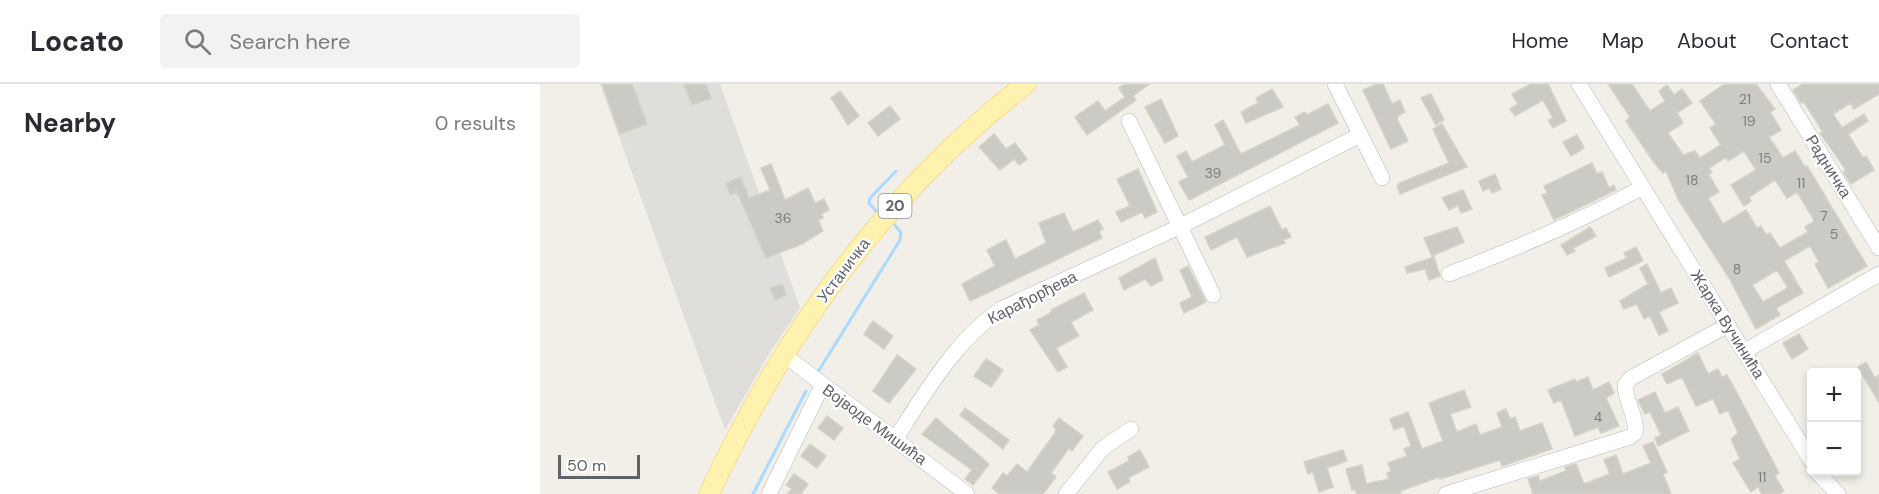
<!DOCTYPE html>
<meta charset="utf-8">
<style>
:root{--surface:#fff;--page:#f2f2f3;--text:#2b2b33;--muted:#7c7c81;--line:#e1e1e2}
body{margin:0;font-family:"DM Sans",sans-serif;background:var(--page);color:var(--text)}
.controls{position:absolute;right:18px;bottom:18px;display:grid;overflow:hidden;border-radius:6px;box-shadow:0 3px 9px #0003}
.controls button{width:54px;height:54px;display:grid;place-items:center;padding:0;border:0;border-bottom:2px solid var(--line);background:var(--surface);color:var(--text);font:30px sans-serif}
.scale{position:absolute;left:18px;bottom:15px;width:82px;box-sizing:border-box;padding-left:6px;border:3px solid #5f6368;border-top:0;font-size:16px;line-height:21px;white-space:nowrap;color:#5f6368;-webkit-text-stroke:4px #fff;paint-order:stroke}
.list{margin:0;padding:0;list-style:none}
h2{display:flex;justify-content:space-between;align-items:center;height:78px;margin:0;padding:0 24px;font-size:26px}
h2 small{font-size:20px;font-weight:400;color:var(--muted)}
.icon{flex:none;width:33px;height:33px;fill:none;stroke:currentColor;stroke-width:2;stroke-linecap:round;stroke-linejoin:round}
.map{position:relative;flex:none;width:1339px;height:410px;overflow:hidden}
header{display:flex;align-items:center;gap:36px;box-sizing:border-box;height:84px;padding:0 30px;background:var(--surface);border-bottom:2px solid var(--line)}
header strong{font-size:28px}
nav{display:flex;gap:33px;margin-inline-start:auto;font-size:21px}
.search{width:420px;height:54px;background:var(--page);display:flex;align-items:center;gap:15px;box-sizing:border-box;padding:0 21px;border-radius:6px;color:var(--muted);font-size:22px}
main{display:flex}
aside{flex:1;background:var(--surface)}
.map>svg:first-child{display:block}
.industrial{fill:#e0deda}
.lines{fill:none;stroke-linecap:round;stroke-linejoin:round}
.stream{stroke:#aadaff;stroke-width:3}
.building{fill:#cccac5;stroke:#d6d1c6;stroke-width:1.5;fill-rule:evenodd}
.minor-casing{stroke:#b5b8bc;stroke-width:16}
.major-casing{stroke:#f2c960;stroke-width:21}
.minor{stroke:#fff;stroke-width:15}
.major{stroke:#fff2af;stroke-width:20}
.labels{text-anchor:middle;stroke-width:4.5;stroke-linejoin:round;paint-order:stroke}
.number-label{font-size:14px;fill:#7a7d7f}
.shield{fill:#fff;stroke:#8f9295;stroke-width:1.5}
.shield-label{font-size:15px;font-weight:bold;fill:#5f6368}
.street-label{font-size:16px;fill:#5f6368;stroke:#fff}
</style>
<header>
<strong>Locato</strong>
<div class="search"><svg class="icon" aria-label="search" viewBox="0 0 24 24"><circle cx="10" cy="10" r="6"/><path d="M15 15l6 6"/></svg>Search here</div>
<nav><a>Home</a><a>Map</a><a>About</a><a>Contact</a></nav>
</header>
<main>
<aside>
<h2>Nearby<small>0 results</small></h2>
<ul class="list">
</ul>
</aside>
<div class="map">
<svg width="1339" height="410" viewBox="0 0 1339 410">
<rect width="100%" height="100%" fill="#f1efe8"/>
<path class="industrial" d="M60 0H180L260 224 232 265 185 346Z"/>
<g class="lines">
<path class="stream" d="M336 127 329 119 330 114 356 87
M276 291 360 156 361 149 355 141
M213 410 266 307"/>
</g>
<path class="building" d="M62 0H92L107 40 80 50Z
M144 0H166L171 14 152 21Z
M585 0H609L593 12 596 16 547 51 535 33 558 17 565 27 585 13 579 4Z
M836 0H843L852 20 860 16 865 28 858 32 857 35 868 57 851 65 823 6Z
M991 0H1008L1026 37 1013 44 1008 36 1013 34 1003 16 975 32 970 25 978 20 972 10Z
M1068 0H1092L1110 27 1125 17 1119 7 1127 1 1134 11 1142 5 1152 19 1137 29 1143 39 1128 49 1143 71 1155 67 1160 74 1181 61 1170 44 1176 40 1160 17 1185 0H1216L1235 25 1230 28 1241 46 1229 53 1243 74 1255 67 1265 83 1267 82 1327 182 1288 204 1275 180 1279 178 1270 162 1244 177 1263 209 1236 224 1240 231 1216 245 1189 194 1138 115 1126 87 1123 89 1115 80 1086 37 1090 33ZM1204 67 1216 86 1191 101 1204 122 1211 117 1209 113 1235 96 1247 114 1257 108 1273 134 1274 137 1265 143 1268 148 1240 164 1230 149 1226 151 1221 142 1217 144 1206 126 1183 140 1168 114 1179 108 1169 91 1172 88 1169 84 1186 73 1188 77ZM1237 186 1248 204 1223 218 1212 201Z
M1263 0H1339V10L1314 25 1310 19 1293 30 1302 44 1324 30 1328 37 1308 50 1323 74 1326 72 1334 86 1311 100 1303 88 1306 86 1280 49 1283 48 1264 18 1261 19 1253 6Z
M732 5 743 23 706 39 701 28 718 19 716 14Z
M300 7 319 32 308 41 291 14Z
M891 10 904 36 896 41 881 14Z
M621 15 638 52 625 59 605 23Z
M788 20 798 39 649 116 639 98 648 93 637 72 646 67 652 78 685 61 675 41 683 36 701 70 760 41 755 33 765 28 767 31Z
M350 22 360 35 338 52 328 39Z
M902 40 927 83 860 110 857 102 860 99 909 79 893 45Z
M454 50 466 65 475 59 487 75 479 81 474 75 460 86 439 63Z
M1037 51 1044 64 1031 72 1023 58Z
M1052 79 1057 90 1062 88 1069 104 1074 101 1076 106 1014 136 1002 111 1007 109 1004 102Z
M231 80 245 116 268 104 275 119 284 115 289 126 281 130 283 134 278 136 283 147 262 160 226 174 197 108 190 111 186 99 201 93 209 114 230 106 221 84Z
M598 85 617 128 605 134 602 128 581 138 576 128 590 122 577 95Z
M955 90 961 105 952 109 949 104 943 107 939 97Z
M923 106 932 125 921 129 918 121 909 126 902 114Z
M730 122 742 146 746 144 751 153 743 156 745 159 707 173 697 153 671 166 665 153Z
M524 129 533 148 558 136 563 145 559 147 562 154 430 217 422 200 455 182 447 166 466 156 475 175 506 159 499 139Z
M917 143 924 158 892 172 884 154Z
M1050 143 1056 152 1033 164 1035 167 1027 171 1021 161Z
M1096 163 1103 177 1069 193 1065 184 1087 174 1084 169Z
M894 173 900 192 889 196 885 185 867 189 865 183Z
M615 174 623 196 611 202 605 195 584 206 579 194Z
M1107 180 1121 209 1131 204 1138 219 1119 228 1128 247 1119 251 1110 232 1104 235 1097 220 1084 225 1080 217 1108 200 1100 184Z
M648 182 666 218 644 229 640 219 652 213 640 186Z
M242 200 246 211 235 216 230 204Z
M544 209 553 226 531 238 539 252 516 264 527 283 518 288 490 246 499 241 497 236 512 228 511 226Z
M333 237 353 252 344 265 324 250Z
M1259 250 1268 265 1252 275 1243 259Z
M1158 269 1168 290 1178 285 1182 293 1187 291 1196 307 1239 389 1235 392 1244 407 1239 410H1222L1218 403 1211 408 1193 379 1200 375 1191 355 1198 349 1188 326 1180 330 1173 315 1156 322 1142 293 1127 300 1122 290Z
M357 271 376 285 349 319 333 307Z
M446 275 463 286 451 303 434 292Z
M1326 278 1335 294 1339 291V319L1318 283Z
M1048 293 1053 306 1069 298 1074 309 1066 314 1079 342 1061 349 1058 343 1035 352 1021 316 1014 319 1008 306 1035 295 1036 298Z
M924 306 931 323 910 330 917 348 936 340 940 351 962 343 957 329 966 325 970 335 975 333 980 347 1002 339 1012 365 962 382 960 376 900 395 899 393 860 407 861 410H817L815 405 812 406 806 385 822 381 826 400 849 395 847 389 851 387 848 379 867 372 864 365 871 362 864 342 854 346 850 335 868 328 882 365 903 357 889 319Z
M1115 308 1125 329 1138 323 1149 347 1118 362 1115 354 1121 351 1110 328 1105 330 1098 316Z
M425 324 469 356 463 365 420 331Z
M287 332 303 344 294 356 278 344Z
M396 334 449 380 433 401 425 395 432 386 382 350Z
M519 334 543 352 532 367 529 364 511 389 516 393 503 410H459L452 404 463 389 467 392 477 380 487 388 515 349 516 345 513 342Z
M1113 358 1127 388 1123 390 1131 410H993L988 395 998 392 1000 397 1026 387 1025 383 1036 380 1044 400 1070 390 1064 376 1076 371 1083 390 1111 379 1103 362Z
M270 360 286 372 277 384 261 372Z
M600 366 609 383 588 394 590 398 577 405 568 388 589 377 588 373Z
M803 366 807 377 787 384 793 403 779 408 773 388 768 390 764 378Z
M254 390 268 400 261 410H247L252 405 246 401Z"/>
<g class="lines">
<defs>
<path id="minor" d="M795 0 842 94
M1039 0 1272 378
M1238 0 1339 164
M589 37 673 211
M909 190C975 165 1041 137 1103 103
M1205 267 1339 190
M243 270 427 410
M356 354C385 309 416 256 461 225L641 142 820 51
M1277 388 1298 410
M229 410 282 302
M526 410 563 364 591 345
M906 410 1090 353 1095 349C1098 333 1085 318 1085 301L1091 294 1188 241"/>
<path id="major" d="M169 410C243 251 346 108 486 0"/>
</defs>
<use href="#minor" class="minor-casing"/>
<use href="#major" class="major-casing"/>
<use href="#minor" class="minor"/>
<use href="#major" class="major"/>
</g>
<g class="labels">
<g class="number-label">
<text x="1205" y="20">21</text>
<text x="1209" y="42">19</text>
<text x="1225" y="79">15</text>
<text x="673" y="94">39</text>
<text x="1152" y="101">18</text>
<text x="1261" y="104">11</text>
<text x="1284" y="137">7</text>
<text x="243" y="139">36</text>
<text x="1294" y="155">5</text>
<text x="1197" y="190">8</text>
<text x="1058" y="338">4</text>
<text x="1222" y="398">11</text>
</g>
<rect class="shield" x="338.5" y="110" width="33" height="24" rx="4.5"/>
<g class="shield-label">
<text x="355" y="127">20</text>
</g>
<g class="street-label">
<text transform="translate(1289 82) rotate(58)" y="6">Радничка</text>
<text transform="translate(303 186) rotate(-53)" y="6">Устаничка</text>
<text transform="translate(492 213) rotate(-27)" y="6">Карађорђева</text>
<text transform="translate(1188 240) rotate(58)" y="6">Жарка Вучинића</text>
<text transform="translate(335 340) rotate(36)" y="6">Војводе Мишића</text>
</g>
</g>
</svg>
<div class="controls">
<button>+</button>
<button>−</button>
</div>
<div class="scale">50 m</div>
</div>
</main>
